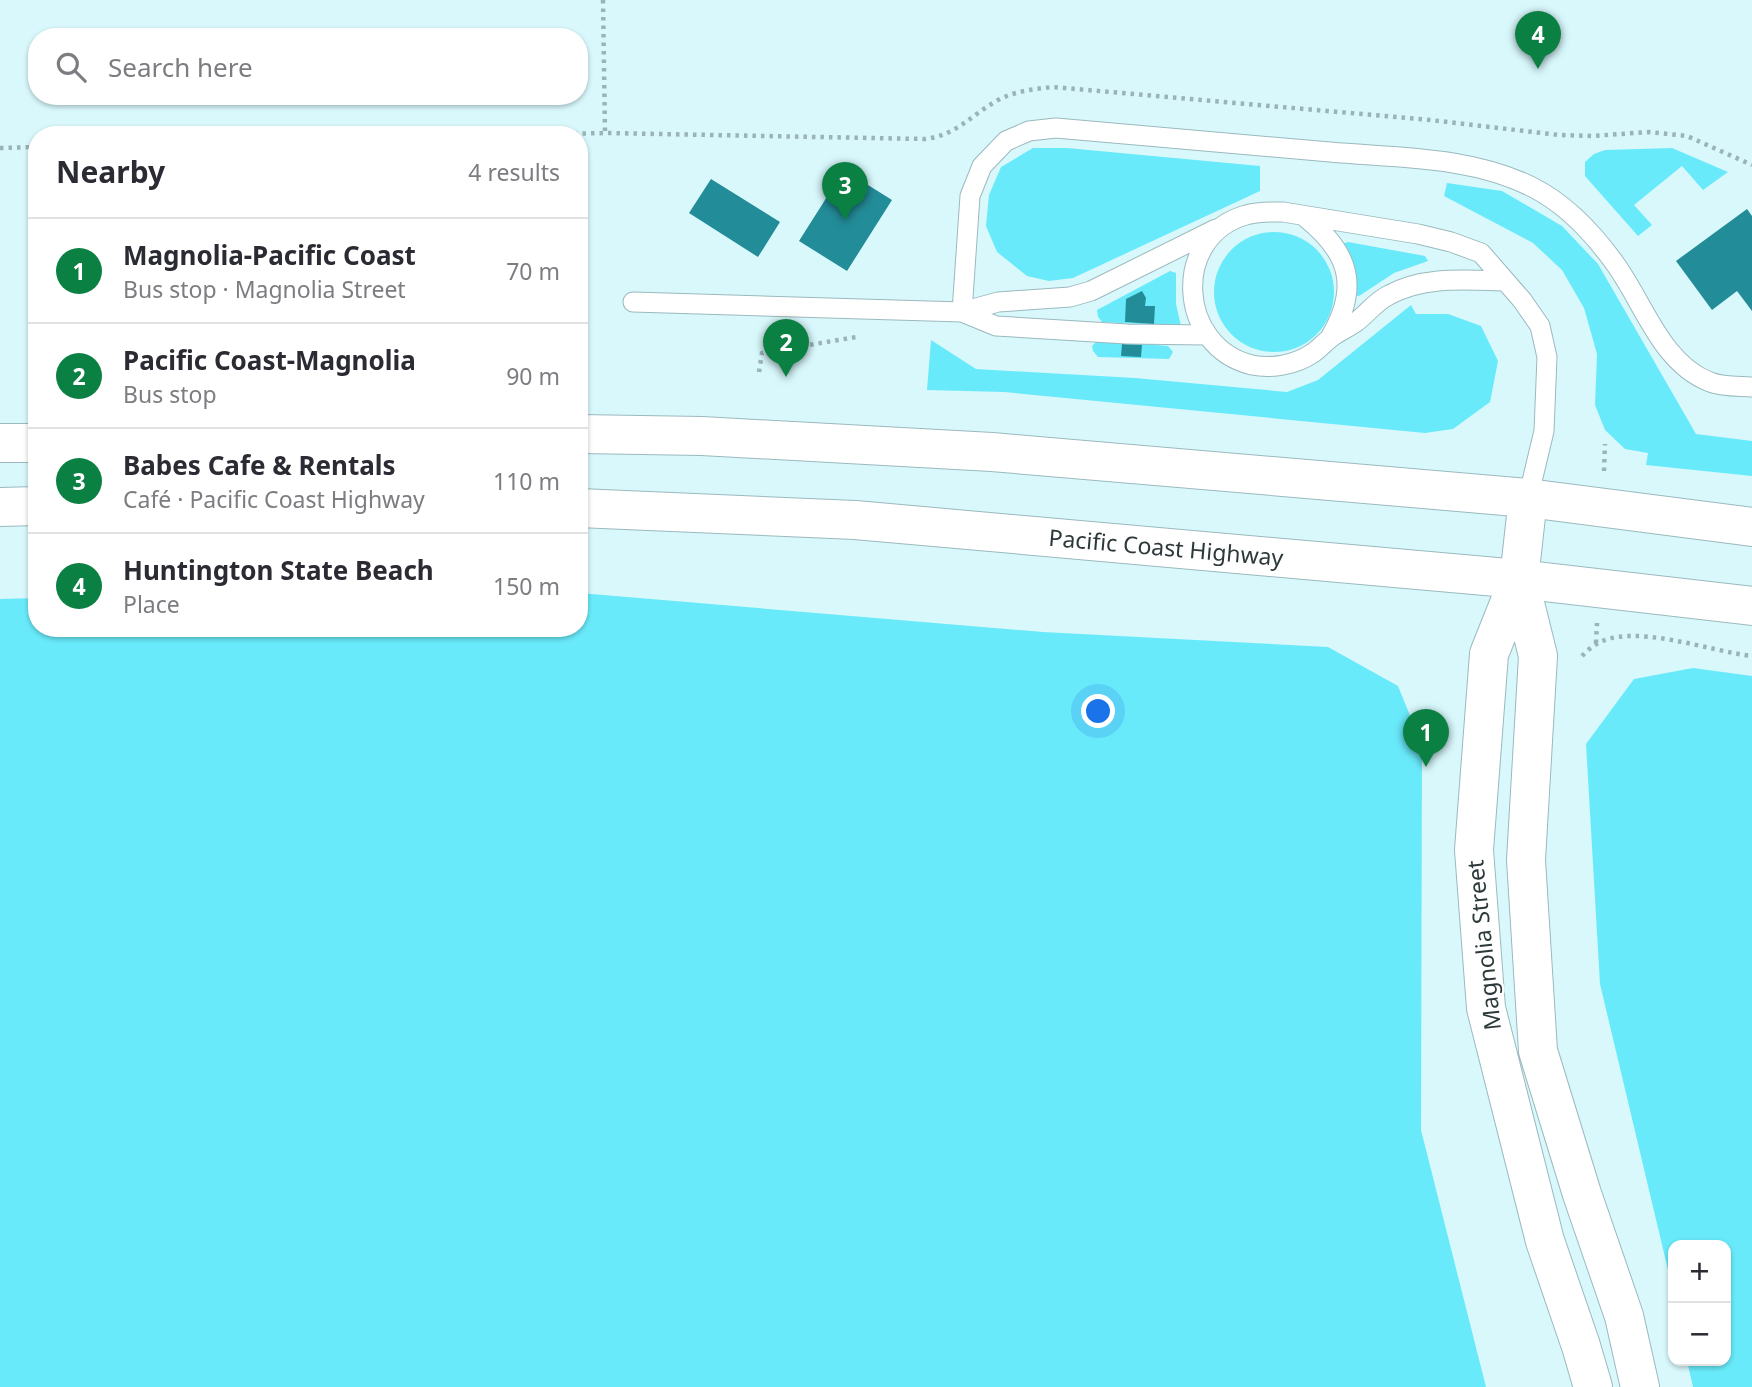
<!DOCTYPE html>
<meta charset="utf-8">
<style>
:root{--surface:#fff;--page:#f7f7f7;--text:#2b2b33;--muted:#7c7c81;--line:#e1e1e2;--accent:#0b8043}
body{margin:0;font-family:"Noto Sans",sans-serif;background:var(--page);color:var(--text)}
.controls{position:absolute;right:21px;bottom:21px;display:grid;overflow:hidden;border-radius:14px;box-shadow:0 2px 5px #0004}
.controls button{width:63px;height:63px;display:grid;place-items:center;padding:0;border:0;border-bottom:2px solid var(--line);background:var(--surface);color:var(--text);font:35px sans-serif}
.you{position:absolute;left:1099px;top:712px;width:24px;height:24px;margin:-18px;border:5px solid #fff;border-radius:50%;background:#1a73e8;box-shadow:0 0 0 10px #1a73e833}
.badge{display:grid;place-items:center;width:46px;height:46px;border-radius:50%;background:var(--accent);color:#fff;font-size:23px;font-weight:700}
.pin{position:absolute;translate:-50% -58px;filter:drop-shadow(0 2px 4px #0008)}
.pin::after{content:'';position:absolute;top:37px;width:24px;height:21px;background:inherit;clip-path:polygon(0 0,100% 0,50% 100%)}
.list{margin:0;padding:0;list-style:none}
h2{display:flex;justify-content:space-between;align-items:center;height:91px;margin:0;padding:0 28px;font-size:30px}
h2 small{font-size:23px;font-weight:400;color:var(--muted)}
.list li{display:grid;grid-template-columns:46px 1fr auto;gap:21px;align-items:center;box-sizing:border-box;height:105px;padding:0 28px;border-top:2px solid var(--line)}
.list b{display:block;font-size:26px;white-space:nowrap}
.list p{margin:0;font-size:23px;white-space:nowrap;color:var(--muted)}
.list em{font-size:23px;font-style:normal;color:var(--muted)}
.icon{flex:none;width:38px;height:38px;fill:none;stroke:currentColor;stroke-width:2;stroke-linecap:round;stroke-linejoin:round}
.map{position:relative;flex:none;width:1752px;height:1387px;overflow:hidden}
.search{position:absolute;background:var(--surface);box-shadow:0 2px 5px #0004;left:28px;top:28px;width:560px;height:77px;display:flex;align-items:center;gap:18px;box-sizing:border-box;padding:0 24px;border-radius:28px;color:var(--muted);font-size:26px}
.panel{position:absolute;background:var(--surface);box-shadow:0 2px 5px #0004;left:28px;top:126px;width:560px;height:511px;border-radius:28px}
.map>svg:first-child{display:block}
.green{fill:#69eafa}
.building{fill:#228c98}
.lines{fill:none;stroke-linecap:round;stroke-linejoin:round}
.service-casing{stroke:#9bb9be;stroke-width:21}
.secondary-casing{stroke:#9bb9be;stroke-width:40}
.trunk-casing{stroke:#9bb9be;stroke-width:40}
.path{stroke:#9ab3b6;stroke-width:4.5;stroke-dasharray:3.5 5;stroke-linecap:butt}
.service{stroke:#fff;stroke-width:19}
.secondary{stroke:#fff;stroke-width:38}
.trunk{stroke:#fff;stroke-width:38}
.labels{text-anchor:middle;stroke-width:5;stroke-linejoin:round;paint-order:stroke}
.street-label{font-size:23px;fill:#2c383a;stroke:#fefefe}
</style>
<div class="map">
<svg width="1752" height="1387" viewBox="0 0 1752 1387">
<rect width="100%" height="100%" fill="#d8f8fc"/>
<path class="green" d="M1033 148H1067L1260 166V191L1073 278 1049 281 1027 276 997 252 986 226 989 195 1001 167Z
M1672 148 1728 172 1703 190 1682 166 1634 205 1652 225 1638 236 1585 176V162L1594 154 1605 150Z
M1447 183 1502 191 1562 226 1598 264 1696 434 1752 441V476L1646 465 1648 453 1625 449 1605 430 1595 405 1597 354 1584 308 1562 270 1533 243 1444 196Z
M1214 292a60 60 0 1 1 120 0a60 60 0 1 1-120 0Z
M1348 242 1425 256 1428 261 1394 273 1359 296 1353 295 1341 244Z
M1170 271 1176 273V304L1181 326 1102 322 1098 317 1097 310Z
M1411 305 1416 314H1448L1481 326 1498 361 1490 402 1453 429 1425 433 1004 392 927 390 931 340 976 369 1135 378 1287 392 1318 380Z
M1098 340 1168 346 1173 352 1169 359 1098 357 1093 351 1092 346Z
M579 593 1043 632 1328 647 1398 686 1422 745 1421 1130 1486 1387H0V599L37 598V628H579Z
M1693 668 1752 676V1387H1693L1687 1361H1726V1245H1673V1291L1600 984 1586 744 1634 679Z"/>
<path class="building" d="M844 170 892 200 847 271 799 241Z
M711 179 780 222 758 257 689 213Z
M1747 209 1752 216V311L1737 291 1712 310 1676 261Z
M1142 291 1146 298 1145 306H1155L1154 324 1125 322 1126 299Z
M1122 344 1142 345 1141 357 1121 356Z"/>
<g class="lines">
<defs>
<path id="service" d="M1305 217C1349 252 1360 286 1331 336
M1504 281C1465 280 1424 276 1389 295 1376 301 1367 314 1356 322 1349 327 1340 331 1333 336 1326 341 1320 348 1313 353 1295 365 1272 369 1252 365 1177 347 1171 236 1246 215 1259 211 1270 212 1283 212L1418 234 1451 242 1481 253 1522 300 1540 326 1547 357 1544 431 1528 498
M633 302 962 312 998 302 1070 297 1091 291 1216 229
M962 312 970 196 982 166 1006 141 1029 131 1056 128C1148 136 1239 144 1330 152 1397 158 1471 156 1532 187 1566 204 1594 234 1616 265 1644 304 1662 364 1710 382 1722 387 1739 386 1752 387
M962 312 996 326 1127 334 1206 335"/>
<path id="secondary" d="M1528 498 1519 579 1489 654 1474 850 1486 1008 1545 1241 1581 1346 1593 1387
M1519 579 1538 656 1526 860 1538 1051 1582 1194 1624 1316 1640 1387"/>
<path id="trunk" d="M579 434 702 436 992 452 1528 498 1752 527
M0 443H37
M0 507 37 506
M579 508 855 520 1519 579 1752 606"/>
</defs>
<use href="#service" class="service-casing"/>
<use href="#secondary" class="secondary-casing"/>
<use href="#trunk" class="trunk-casing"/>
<path class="path" d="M603 0 605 133
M523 135 605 133 925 139C957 135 971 115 998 100 1015 91 1034 89 1053 87L1430 120 1559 135 1592 136 1649 132 1687 136 1752 165
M0 148 37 147
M759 372 762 353 856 337
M1604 471 1605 444
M1596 643 1597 623
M1582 656C1586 652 1590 648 1595 645 1630 621 1712 652 1752 656"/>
<use href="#service" class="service"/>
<use href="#secondary" class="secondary"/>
<use href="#trunk" class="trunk"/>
</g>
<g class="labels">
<g class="street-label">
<text transform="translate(1166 548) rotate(5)" y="8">Pacific Coast Highway</text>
<text transform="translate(1484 945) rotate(-96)" y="8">Magnolia Street</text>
</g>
</g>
</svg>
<div class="controls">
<button>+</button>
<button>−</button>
</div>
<div class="you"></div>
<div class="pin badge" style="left:1426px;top:767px">1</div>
<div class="pin badge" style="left:786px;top:377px">2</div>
<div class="pin badge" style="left:845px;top:220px">3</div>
<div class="pin badge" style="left:1538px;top:69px">4</div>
<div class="search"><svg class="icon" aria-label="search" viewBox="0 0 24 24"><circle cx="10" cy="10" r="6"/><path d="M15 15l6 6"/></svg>Search here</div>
<section class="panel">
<h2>Nearby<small>4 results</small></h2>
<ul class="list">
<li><span class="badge">1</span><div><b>Magnolia-Pacific Coast</b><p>Bus stop · Magnolia Street</p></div><em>70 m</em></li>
<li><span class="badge">2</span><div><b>Pacific Coast-Magnolia</b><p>Bus stop</p></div><em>90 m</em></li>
<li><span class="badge">3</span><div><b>Babes Cafe &amp; Rentals</b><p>Café · Pacific Coast Highway</p></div><em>110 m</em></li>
<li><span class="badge">4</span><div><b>Huntington State Beach</b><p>Place</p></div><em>150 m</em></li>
</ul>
</section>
</div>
